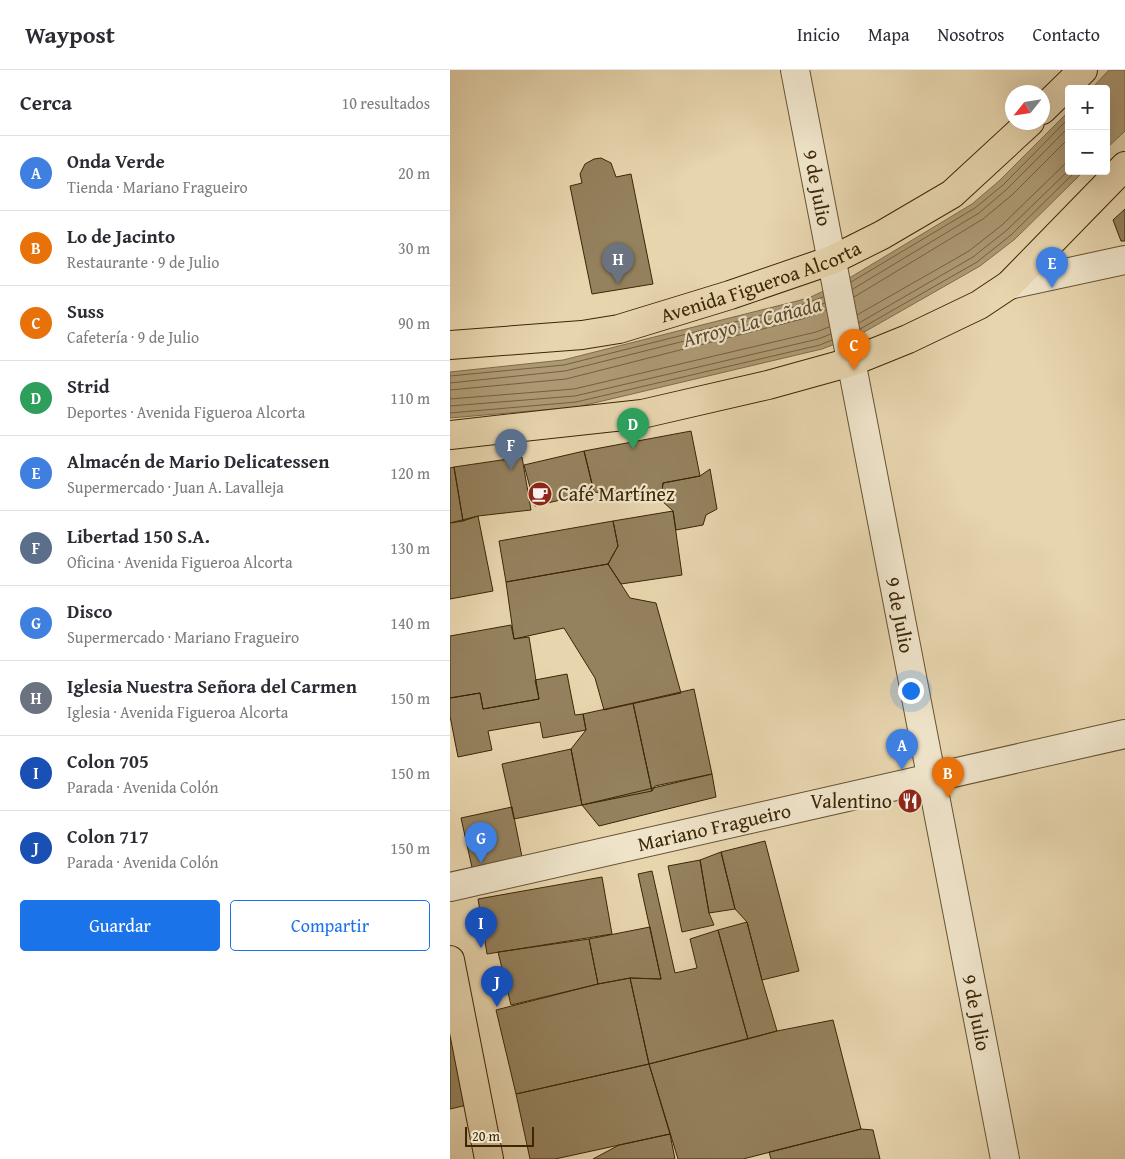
<!DOCTYPE html>
<html lang="es">
<meta charset="utf-8">
<style>
:root{--surface:#fff;--page:#f7f7f7;--text:#2b2b33;--muted:#7c7c81;--line:#e1e1e2;--accent:#1a73e8}
body{margin:0;font-family:"Gentium Book Plus",serif;background:var(--page);color:var(--text)}
.controls{position:absolute;right:15px;top:15px;display:grid;overflow:hidden;border-radius:5px;box-shadow:0 5px 20px #0002}
.controls button{width:45px;height:45px;display:grid;place-items:center;padding:0;border:0;border-bottom:1px solid var(--line);background:var(--surface);color:var(--text);font:25px sans-serif}
.compass{position:absolute;left:555px;top:15px;width:45px;height:45px;border-radius:50%;background:var(--surface);box-shadow:0 5px 20px #0002;rotate:240deg}
.scale{position:absolute;left:15px;bottom:12px;width:69px;box-sizing:border-box;padding-left:5px;border:2px solid #3b2605;border-top:0;font-size:14px;line-height:18px;white-space:nowrap;color:#3b2605;-webkit-text-stroke:4px #efe4ca;paint-order:stroke}
.you{position:absolute;left:460px;top:620px;width:18px;height:18px;margin:-12px;border:4px solid #fff;border-radius:50%;background:#1a73e8;box-shadow:0 0 0 8px #1a73e833}
.badge{display:grid;place-items:center;width:32px;height:32px;border-radius:50%;background:var(--accent);color:#fff;font-size:16px;font-weight:700}
.pin{position:absolute;translate:-50% -41px;filter:drop-shadow(0 1px 2px #0008)}
.pin::after{content:'';position:absolute;top:26px;width:18px;height:15px;background:inherit;clip-path:polygon(0 0,100% 0,50% 100%)}
.list{margin:0;padding:0;list-style:none}
h2{display:flex;justify-content:space-between;align-items:center;height:65px;margin:0;padding:0 20px;font-size:21px}
h2 small{font-size:16px;font-weight:400;color:var(--muted)}
.list li{display:grid;grid-template-columns:32px 1fr auto;gap:15px;align-items:center;box-sizing:border-box;height:75px;padding:0 20px;border-top:1px solid var(--line)}
.list b{display:block;font-size:19px;white-space:nowrap}
.list p{margin:0;font-size:16px;white-space:nowrap;color:var(--muted)}
.list em{font-size:16px;font-style:normal;color:var(--muted)}
.actions{display:flex;gap:10px;padding:15px 20px}
.actions a{flex:1;padding:11px 0;border:1px solid var(--accent);border-radius:5px;text-align:center;font-size:18px;color:var(--accent)}
.actions .main{background:var(--accent);color:#fff}
.map{position:relative;flex:none;width:675px;height:1089px;overflow:hidden}
header{display:flex;align-items:center;gap:30px;box-sizing:border-box;height:70px;padding:0 25px;background:var(--surface);border-bottom:1px solid var(--line)}
header strong{font-size:24px}
nav{display:flex;gap:28px;margin-inline-start:auto;font-size:18px}
main{display:flex}
aside{flex:1;background:var(--surface)}
.map>svg:first-child{display:block}
.water{fill:#ad9a75;stroke:#7f6c48}
.lines{fill:none;stroke-linecap:round;stroke-linejoin:round}
.shore{stroke:#74603d;stroke-width:1}
.building{fill:#94815d;stroke:#3b2605}
.minor-casing{stroke:#66522f;stroke-width:30}
.primary-casing{stroke:#3b2605;stroke-width:30}
.minor{stroke:#efe4ca;stroke-width:28}
.primary{stroke:#e7d5ae;stroke-width:28}
.labels{text-anchor:middle;stroke-width:4.5;stroke-linejoin:round;paint-order:stroke}
.street-label{font-size:20px;fill:#3b2605;stroke:#efe4ca}
.poi-label{font-size:20px;fill:#3b2605;stroke:#efe4ca;text-anchor:start}
.water-label{font-size:21px;font-style:italic;fill:#5d4927;stroke:#efe4ca}
</style>
<header>
<strong>Waypost</strong>
<nav><a>Inicio</a><a>Mapa</a><a>Nosotros</a><a>Contacto</a></nav>
</header>
<main>
<aside>
<h2>Cerca<small>10 resultados</small></h2>
<ul class="list">
<li><span class="badge" style="background:#3f7fe0">A</span><div><b>Onda Verde</b><p>Tienda · Mariano Fragueiro</p></div><em>20 m</em></li>
<li><span class="badge" style="background:#e8710a">B</span><div><b>Lo de Jacinto</b><p>Restaurante · 9 de Julio</p></div><em>30 m</em></li>
<li><span class="badge" style="background:#e8710a">C</span><div><b>Suss</b><p>Cafetería · 9 de Julio</p></div><em>90 m</em></li>
<li><span class="badge" style="background:#2e9e5b">D</span><div><b>Strid</b><p>Deportes · Avenida Figueroa Alcorta</p></div><em>110 m</em></li>
<li><span class="badge" style="background:#3f7fe0">E</span><div><b>Almacén de Mario Delicatessen</b><p>Supermercado · Juan A. Lavalleja</p></div><em>120 m</em></li>
<li><span class="badge" style="background:#5c6f8a">F</span><div><b>Libertad 150 S.A.</b><p>Oficina · Avenida Figueroa Alcorta</p></div><em>130 m</em></li>
<li><span class="badge" style="background:#3f7fe0">G</span><div><b>Disco</b><p>Supermercado · Mariano Fragueiro</p></div><em>140 m</em></li>
<li><span class="badge" style="background:#6b7280">H</span><div><b>Iglesia Nuestra Señora del Carmen</b><p>Iglesia · Avenida Figueroa Alcorta</p></div><em>150 m</em></li>
<li><span class="badge" style="background:#1a4fb4">I</span><div><b>Colon 705</b><p>Parada · Avenida Colón</p></div><em>150 m</em></li>
<li><span class="badge" style="background:#1a4fb4">J</span><div><b>Colon 717</b><p>Parada · Avenida Colón</p></div><em>150 m</em></li>
</ul>
<div class="actions"><a class="main">Guardar</a><a>Compartir</a></div>
</aside>
<div class="map">
<svg width="675" height="1089" viewBox="0 0 675 1089">
<rect width="100%" height="100%" fill="#e7d5ae"/>
<filter id="stains"><feTurbulence type="fractalNoise" baseFrequency=".004" numOctaves="4"/><feColorMatrix values="0 0 0 0 .2 0 0 0 0 .09 0 0 0 0 .02 0 0 0 .5 -.17"/></filter>
<radialGradient id="worn" r=".72"><stop offset=".6" stop-color="#630" stop-opacity="0"/><stop offset="1" stop-color="#630" stop-opacity=".3"/></radialGradient>
<path class="water" d="M659 0H675V61L656 79V19H641Z
M619 41V101H634L565 169 530 196 409 265 372 279 127 337 0 348V302L113 290 347 231 361 227 396 210 522 134 549 111Z"/>
<g class="lines">
<path class="shore" d="M401 212 525 138 553 115 619 48
M403 219 529 143 557 119 619 57
M404 227 533 149 562 125 619 68
M407 245 519 181 552 155 619 90
M409 253 523 187 557 160 619 100
M410 259 527 192 561 165 626 101
M0 306 114 295 348 236 373 227
M0 313 115 301 350 242 375 233
M0 320 116 309 352 249 376 240
M0 329 124 319 366 262 379 257
M0 336 125 326 368 269 381 264
M0 343 126 332 370 275 382 270"/>
</g>
<path class="building" d="M151 88 161 93 166 107 181 104 203 214 142 224 120 116 132 113 130 104 135 94 144 89Z
M675 139V171H671L663 150Z
M241 361 250 406 213 413 211 430 144 422 134 381Z
M134 381 144 422 85 436 74 395Z
M72 387 81 440 28 446 13 451 4 397Z
M4 397 13 451 0 453V398Z
M260 399 267 439 256 445 253 455 226 460 223 441 211 430 213 413 250 406Z
M223 441 232 505 171 514 158 494 168 476 163 451Z
M28 446 43 521 0 529V453Z
M163 451 168 476 158 494 56 512 49 471Z
M158 494 180 528 206 533 231 623 154 640 145 608 114 558 64 569 56 512Z
M61 555 64 569 79 567 89 629 33 639 30 623 0 628V566Z
M117 604 125 645 133 644 136 660 93 668 90 652 38 661 42 680 8 687 0 646V628L30 623 33 639 89 629 85 610Z
M244 619 262 704 205 716 202 721 183 633Z
M183 633 202 721 132 735 121 679 136 660 133 644Z
M121 679 132 735 64 749 52 694Z
M262 704 266 727 149 756 132 735Z
M62 737 73 792 23 802 11 748Z
M315 771 349 901 312 910 297 852 285 839 271 782Z
M271 782 285 839 259 843 250 790Z
M250 790 259 843 264 855 232 862 218 796Z
M202 801 225 903 247 898 240 869 268 860 298 969 199 994 180 908 211 909 188 804Z
M152 807 162 864 37 884 28 829Z
M297 852 312 910 327 961 298 969 268 860Z
M200 857 211 909 180 908 148 914 139 869Z
M139 869 148 914 61 935 48 882Z
M180 908 199 994 66 1024 46 940 148 914Z
M383 950 411 1059 293 1089H228L199 994 327 961Z
M0 958 17 1035 0 1039Z
M199 994 220 1064 105 1089H80L66 1024Z
M411 1059 423 1060 430 1089H321L319 1082Z
M220 1064 225 1089H143L169 1075Z"/>
<g class="lines">
<defs>
<g id="minor">
<path id="s1" d="M345 0 555 1089"/>
<path d="M559 215 675 190"/>
<path id="s2" d="M0 817 675 664"/>
</g>
<g id="primary">
<path d="M592 40 633 0"/>
<path id="s3" d="M0 275 132 265 169 259 280 225 382 190 432 165 502 124 580 52"/>
<path d="M0 365 192 344 318 315 401 292 458 269 529 235 559 215 675 96"/>
<path d="M0 890 39 1089"/>
</g>
</defs>
<use href="#minor" class="minor-casing"/>
<use href="#primary" class="primary-casing"/>
<use href="#minor" class="minor"/>
<use href="#primary" class="primary"/>
</g>
<defs>
<symbol id="cafe-disc" viewBox="-11 -11 22 22"><circle r="9.5" fill="#8f2418" stroke="#efe4ca"/><path d="M-5.5-4.5H6V0H3Q3 3.5 0 3.5H-2.5Q-5.5 3.5-5.5 0ZM3-3.2v2h1.7v-2ZM-6 4.5H4V6H-6Z" fill="#fff"/></symbol>
<symbol id="restaurant-disc" viewBox="-11 -11 22 22"><circle r="9.5" fill="#8f2418" stroke="#efe4ca"/><path d="M-5-6h1v4h1v-4h1v4h1v-4h1v5L-1.5 .5V6h-2V.5L-5-1ZM5-6V6H3V1.5H1.5Q1.5-4 5-6Z" fill="#fff"/></symbol>
</defs>
<g fill-rule="evenodd">
<use href="#cafe-disc" x="76" y="410" width="28" height="28"/>
<use href="#restaurant-disc" x="446" y="717" width="28" height="28"/>
</g>
<g class="labels">
<g class="street-label">
<text dy="7" stroke="none"><textPath href="#s1" startOffset="120">9 de Julio</textPath></text>
<text dy="7" stroke="none"><textPath href="#s3" startOffset="319">Avenida Figueroa Alcorta</textPath></text>
<text dy="7" stroke="none"><textPath href="#s1" startOffset="555">9 de Julio</textPath></text>
<text dy="7" stroke="none"><textPath href="#s2" startOffset="271">Mariano Fragueiro</textPath></text>
<text dy="7" stroke="none"><textPath href="#s1" startOffset="960">9 de Julio</textPath></text>
</g>
<g class="poi-label">
<text x="108" y="431">Café Martínez</text>
<text x="442" y="738" text-anchor="end">Valentino</text>
</g>
<g class="water-label">
<text transform="translate(302 252) rotate(-15)" y="7">Arroyo La Cañada</text>
</g>
</g>
<rect width="100%" height="100%" filter="url(#stains)"/>
<rect width="100%" height="100%" fill="url(#worn)"/>
</svg>
<div class="controls">
<button>+</button>
<button>−</button>
</div>
<svg class="compass" viewBox="-18 -18 36 36"><path d="M0-13l5 13h-10z" fill="#e53935"/><path d="M0 13l5-13h-10z" fill="#7c7c81"/></svg>
<div class="scale">20 m</div>
<div class="you"></div>
<div class="pin badge" style="left:452px;top:700px;background:#3f7fe0">A</div>
<div class="pin badge" style="left:498px;top:728px;background:#e8710a">B</div>
<div class="pin badge" style="left:404px;top:300px;background:#e8710a">C</div>
<div class="pin badge" style="left:183px;top:379px;background:#2e9e5b">D</div>
<div class="pin badge" style="left:602px;top:218px;background:#3f7fe0">E</div>
<div class="pin badge" style="left:61px;top:400px;background:#5c6f8a">F</div>
<div class="pin badge" style="left:31px;top:793px;background:#3f7fe0">G</div>
<div class="pin badge" style="left:168px;top:214px;background:#6b7280">H</div>
<div class="pin badge" style="left:31px;top:878px;background:#1a4fb4">I</div>
<div class="pin badge" style="left:47px;top:937px;background:#1a4fb4">J</div>
</div>
</main>
